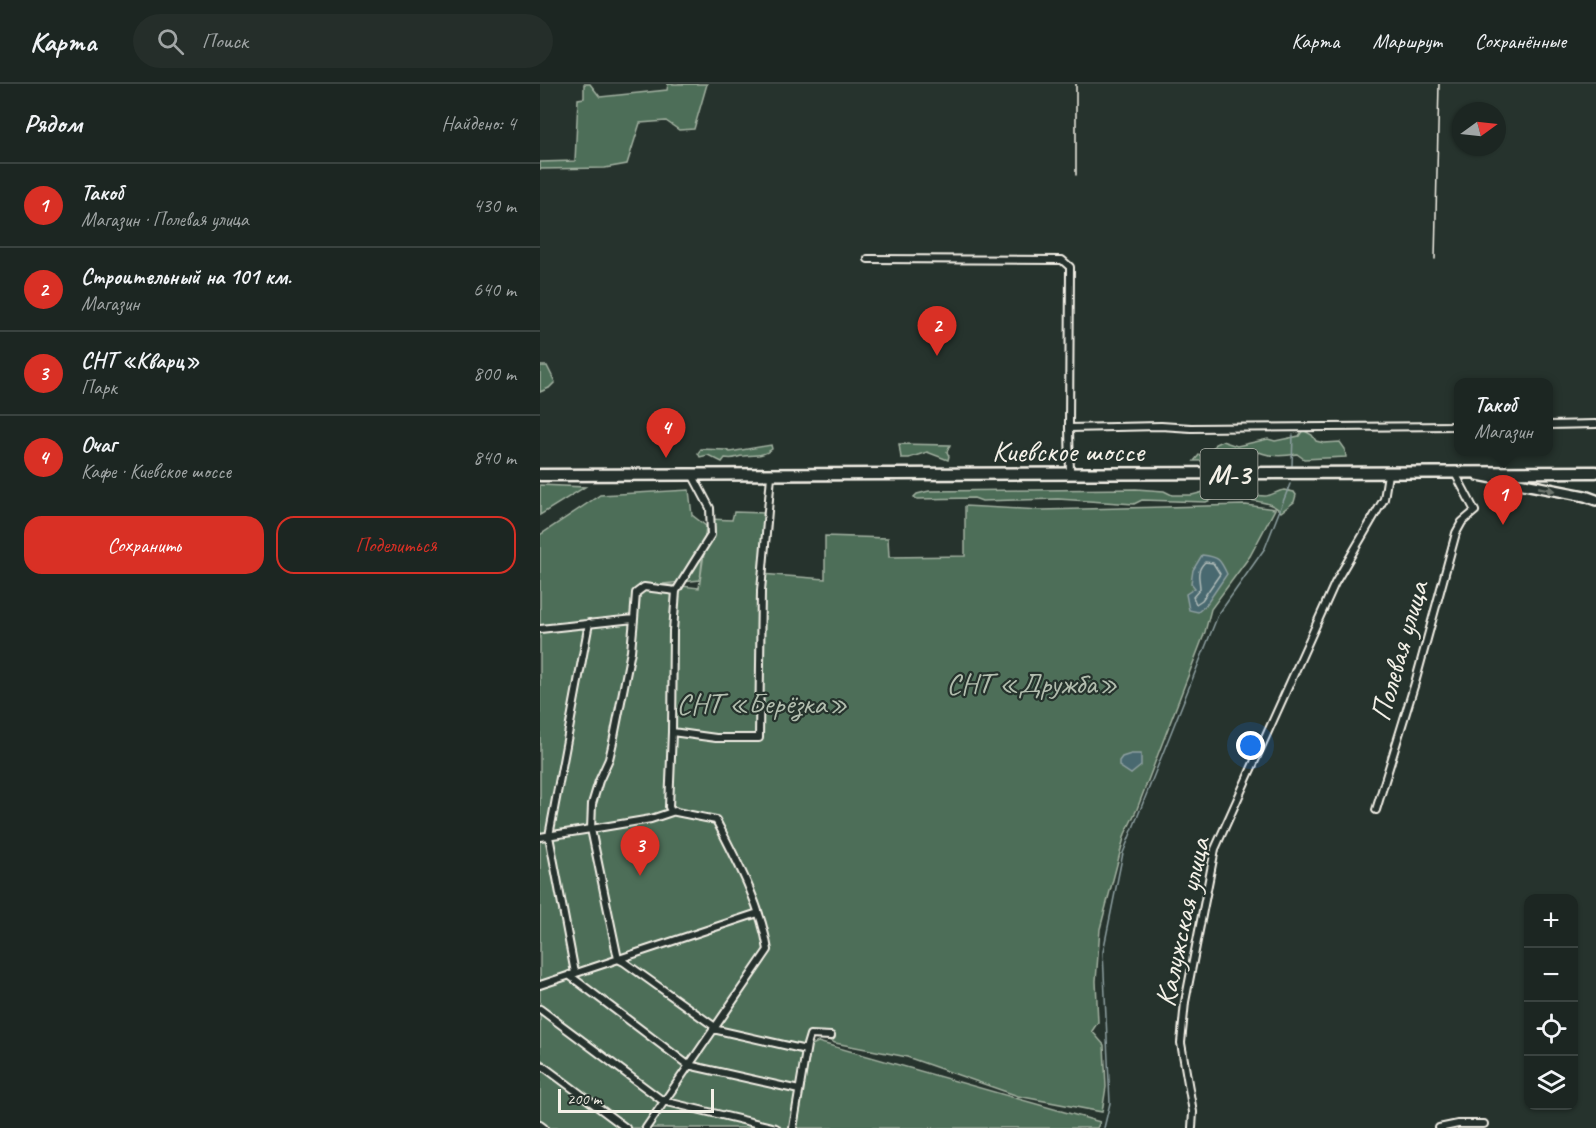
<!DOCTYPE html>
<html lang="ru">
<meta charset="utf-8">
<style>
:root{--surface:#1c2622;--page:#252e2a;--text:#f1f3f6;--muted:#a0a5a5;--line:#3a4340;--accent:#d93025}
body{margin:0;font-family:Caveat,sans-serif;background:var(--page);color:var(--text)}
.controls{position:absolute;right:18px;bottom:18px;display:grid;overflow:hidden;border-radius:12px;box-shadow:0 2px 4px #0004}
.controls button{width:54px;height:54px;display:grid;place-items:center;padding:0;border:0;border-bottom:2px solid var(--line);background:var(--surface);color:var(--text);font:30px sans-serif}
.compass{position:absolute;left:912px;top:18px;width:54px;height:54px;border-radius:50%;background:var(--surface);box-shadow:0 2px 4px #0004;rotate:75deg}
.scale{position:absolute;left:18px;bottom:15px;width:156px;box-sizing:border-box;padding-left:6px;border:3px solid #f4f1e8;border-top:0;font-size:16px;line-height:21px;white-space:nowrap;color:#f4f1e8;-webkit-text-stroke:4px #26332d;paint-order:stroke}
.you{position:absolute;left:711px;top:662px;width:21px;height:21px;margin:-15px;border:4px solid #fff;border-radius:50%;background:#1a73e8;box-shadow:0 0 0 9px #1a73e833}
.badge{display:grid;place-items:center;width:39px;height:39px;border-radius:50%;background:var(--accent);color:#fff;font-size:20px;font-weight:700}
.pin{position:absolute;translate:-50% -50px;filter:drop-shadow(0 2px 3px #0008)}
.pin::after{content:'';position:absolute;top:32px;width:21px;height:18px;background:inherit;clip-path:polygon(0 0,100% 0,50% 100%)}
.popup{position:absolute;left:914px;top:294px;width:99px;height:78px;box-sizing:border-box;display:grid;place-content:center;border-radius:12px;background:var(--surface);filter:drop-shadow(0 2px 4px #0005);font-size:20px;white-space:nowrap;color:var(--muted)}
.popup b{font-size:22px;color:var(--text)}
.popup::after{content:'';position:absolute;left:50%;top:100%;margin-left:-12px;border:12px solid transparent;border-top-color:var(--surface)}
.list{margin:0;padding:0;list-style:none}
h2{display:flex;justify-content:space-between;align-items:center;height:78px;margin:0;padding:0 24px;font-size:26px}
h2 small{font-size:20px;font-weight:400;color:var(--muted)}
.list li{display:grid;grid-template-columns:39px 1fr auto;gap:18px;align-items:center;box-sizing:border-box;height:84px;padding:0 24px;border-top:2px solid var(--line)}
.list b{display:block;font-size:22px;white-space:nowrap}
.list p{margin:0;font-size:20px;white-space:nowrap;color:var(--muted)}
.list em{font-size:20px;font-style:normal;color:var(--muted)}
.actions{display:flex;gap:12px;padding:18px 24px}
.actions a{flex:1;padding:14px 0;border:2px solid var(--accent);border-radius:18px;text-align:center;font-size:21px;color:var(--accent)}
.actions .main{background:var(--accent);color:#fff}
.icon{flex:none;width:33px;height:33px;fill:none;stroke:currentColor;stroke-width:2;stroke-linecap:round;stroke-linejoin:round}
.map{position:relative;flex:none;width:1056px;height:1044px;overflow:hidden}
header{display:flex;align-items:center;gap:36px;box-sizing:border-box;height:84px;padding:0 30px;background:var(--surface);border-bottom:2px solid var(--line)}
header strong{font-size:28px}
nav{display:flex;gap:33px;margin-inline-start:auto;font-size:21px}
.search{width:420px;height:54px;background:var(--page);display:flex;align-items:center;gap:15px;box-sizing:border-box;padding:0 21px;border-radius:33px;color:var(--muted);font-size:22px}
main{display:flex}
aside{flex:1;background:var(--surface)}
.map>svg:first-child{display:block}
.green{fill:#4e6e58;stroke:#a1b0a0;stroke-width:1.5}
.water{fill:#496970;stroke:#8d9fa0;stroke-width:1.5}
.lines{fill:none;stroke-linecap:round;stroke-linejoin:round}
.shore{stroke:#b0bbb8;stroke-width:1.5}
.stream{stroke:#8d9fa0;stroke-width:1.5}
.street-casing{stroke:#f4f1e8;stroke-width:10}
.primary-casing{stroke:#f4f1e8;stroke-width:14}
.highway-casing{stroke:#f4f1e8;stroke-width:15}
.street{stroke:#26332d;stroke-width:6}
.primary{stroke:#26332d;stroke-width:9}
.highway{stroke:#26332d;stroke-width:10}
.rail{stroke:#f4f1e8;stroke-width:1.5}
.oneway{fill:#6e766e}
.labels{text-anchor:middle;stroke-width:4.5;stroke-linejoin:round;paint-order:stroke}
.shield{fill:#26332d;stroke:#b6b8b0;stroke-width:1.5}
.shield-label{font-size:28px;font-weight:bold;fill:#f4f1e8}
.street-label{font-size:30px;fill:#f4f1e8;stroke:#26332d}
.park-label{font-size:30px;fill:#b2bdae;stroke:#26332d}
</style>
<header>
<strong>Карта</strong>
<div class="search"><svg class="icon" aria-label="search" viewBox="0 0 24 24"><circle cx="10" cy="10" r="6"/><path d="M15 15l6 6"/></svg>Поиск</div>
<nav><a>Карта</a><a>Маршрут</a><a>Сохранённые</a></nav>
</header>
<main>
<aside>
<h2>Рядом<small>Найдено: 4</small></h2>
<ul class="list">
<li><span class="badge">1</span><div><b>Такоб</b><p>Магазин · Полевая улица</p></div><em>430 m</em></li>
<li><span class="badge">2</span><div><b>Строительный на 101 км.</b><p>Магазин</p></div><em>640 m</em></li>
<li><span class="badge">3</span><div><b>СНТ «Кварц»</b><p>Парк</p></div><em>800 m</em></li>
<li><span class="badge">4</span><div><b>Очаг</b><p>Кафе · Киевское шоссе</p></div><em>840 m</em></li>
</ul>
<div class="actions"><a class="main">Сохранить</a><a>Поделиться</a></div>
</aside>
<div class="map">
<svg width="1056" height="1044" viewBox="0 0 1056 1044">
<rect width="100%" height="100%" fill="#26332d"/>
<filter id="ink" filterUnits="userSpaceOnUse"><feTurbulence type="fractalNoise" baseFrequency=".0167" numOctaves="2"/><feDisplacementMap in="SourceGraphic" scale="12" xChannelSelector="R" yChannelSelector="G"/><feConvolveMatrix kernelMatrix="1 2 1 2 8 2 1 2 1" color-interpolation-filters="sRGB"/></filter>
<g filter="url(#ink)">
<path class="green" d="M44 0H50L60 13 127 6 128 0H167L154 45 139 46 126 37 100 39 87 80 65 84 0 85V78L35 77 38 15 44 14Z
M0 282H7L15 298 9 304 0 308Z
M763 346 772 351 776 357 784 359 800 358 805 365 806 373 764 375 757 370C745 372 730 373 719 368L704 376 654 377 659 371C667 371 671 368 675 360L682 357 697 362 728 355 735 357 759 352Z
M359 360 410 361 407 368 409 372 408 376 387 368 369 374H361Z
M231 361 232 365C224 372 215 371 204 372 196 372 197 376 185 374L182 378 168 371 160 373 158 369 161 365 186 366 190 368Z
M0 401 45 403 0 431Z
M596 405 624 407 632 411H652L667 407 683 411 666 418 602 416 594 420 518 415 442 417 434 414 377 415 374 413 377 410 389 407Z
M149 406 152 431 166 442 160 496 123 500 159 504 169 435 192 436 194 428 226 429 221 490 285 495V452L348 454 349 473 425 472V422L501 426 706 421 735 425 710 472 671 525 665 548 597 725 585 750 560 845 556 897 558 938 552 947 564 961 566 1003 562 1028 478 1012 367 973 295 959 273 949 268 963 278 958 560 1038 557 1044H257L268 970 255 1044H0V451L60 411Z
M744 406 754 408 756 411 754 418 741 428C733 418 717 418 705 415L704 411C711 409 717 412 725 412 731 412 737 407 744 406Z"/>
<path class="water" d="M662 471C679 473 680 475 687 490L666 521 658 528 649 526 646 510 655 504 651 499 653 486Z
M591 670H601V682L591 690 579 682V677L582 673Z"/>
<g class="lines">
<path class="shore" d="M665 478 673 479 680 490 662 516 656 520 653 513 660 505C660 494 655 488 665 478Z"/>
<path class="stream" d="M752 381 753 351
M564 1044 570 1019 563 868 583 769 678 531 725 464 750 400"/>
<defs>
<path id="street" d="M328 175 522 176 530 183 529 344
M1008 341 1056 340
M530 391 529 344 621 342 651 344 918 342
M94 535 91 567 73 658 69 675 59 697 52 720 51 745 111 735 135 727
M0 545 94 535 96 509 104 503 136 507
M132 648 133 547 136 507 171 451 170 424 153 392
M836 726 875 599 916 449 922 438 935 427 915 389
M0 753 51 745 78 875 84 878 175 943
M35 889 9 752 49 539
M29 891 148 981 259 1006
M0 901 218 829
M0 925 123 1017 236 1044
M173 945 266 966
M0 980 86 1044
M0 1041 4 1044
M106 1044 228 866C221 821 197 777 176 736L131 727 129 723 132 648 176 654H219L221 507 231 392
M253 1044 267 961 270 951 291 952
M652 1044 653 1028 641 959 645 918 675 765 795 499 844 415 848 390
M899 1044 918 1040H944"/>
<path id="primary" d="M938 391 1045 412 1056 416"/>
<path id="highway" d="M0 391 1056 388"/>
</defs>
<use href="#street" class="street-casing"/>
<use href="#primary" class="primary-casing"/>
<use href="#highway" class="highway-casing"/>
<use href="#street" class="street"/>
<use href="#primary" class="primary"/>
<use href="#highway" class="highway"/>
<path class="rail" d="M536 0V91
M895 175 899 0"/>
</g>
<defs><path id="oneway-solid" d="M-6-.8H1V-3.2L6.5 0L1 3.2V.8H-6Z" transform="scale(1.5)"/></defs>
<use class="oneway" href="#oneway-solid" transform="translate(1007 405) rotate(11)"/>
</g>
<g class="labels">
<rect class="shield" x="660.5" y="365" width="57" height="50" rx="4.5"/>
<g class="shield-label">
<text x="689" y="400">М-3</text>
</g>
<g class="street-label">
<text x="528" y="377">Киевское шоссе</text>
<text transform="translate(859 567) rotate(-74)" y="10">Полевая улица</text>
<text transform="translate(642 838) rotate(-78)" y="10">Калужская улица</text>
</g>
<g class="park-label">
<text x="492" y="609">СНТ «Дружба»</text>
<text x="222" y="629">СНТ «Берёзка»</text>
</g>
</g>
</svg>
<div class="controls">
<button>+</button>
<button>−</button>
<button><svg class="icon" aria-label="locate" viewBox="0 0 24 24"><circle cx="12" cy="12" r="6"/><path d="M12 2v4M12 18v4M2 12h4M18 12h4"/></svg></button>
<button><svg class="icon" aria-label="layers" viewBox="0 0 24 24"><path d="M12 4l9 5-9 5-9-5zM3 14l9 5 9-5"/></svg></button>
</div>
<svg class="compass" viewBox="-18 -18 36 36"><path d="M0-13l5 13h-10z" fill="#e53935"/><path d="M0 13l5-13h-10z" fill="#a0a5a5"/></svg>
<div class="scale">200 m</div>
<div class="you"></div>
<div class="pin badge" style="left:963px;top:441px">1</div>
<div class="popup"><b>Такоб</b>Магазин</div>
<div class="pin badge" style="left:397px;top:272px">2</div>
<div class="pin badge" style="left:100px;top:792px">3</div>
<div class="pin badge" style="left:126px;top:374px">4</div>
</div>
</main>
